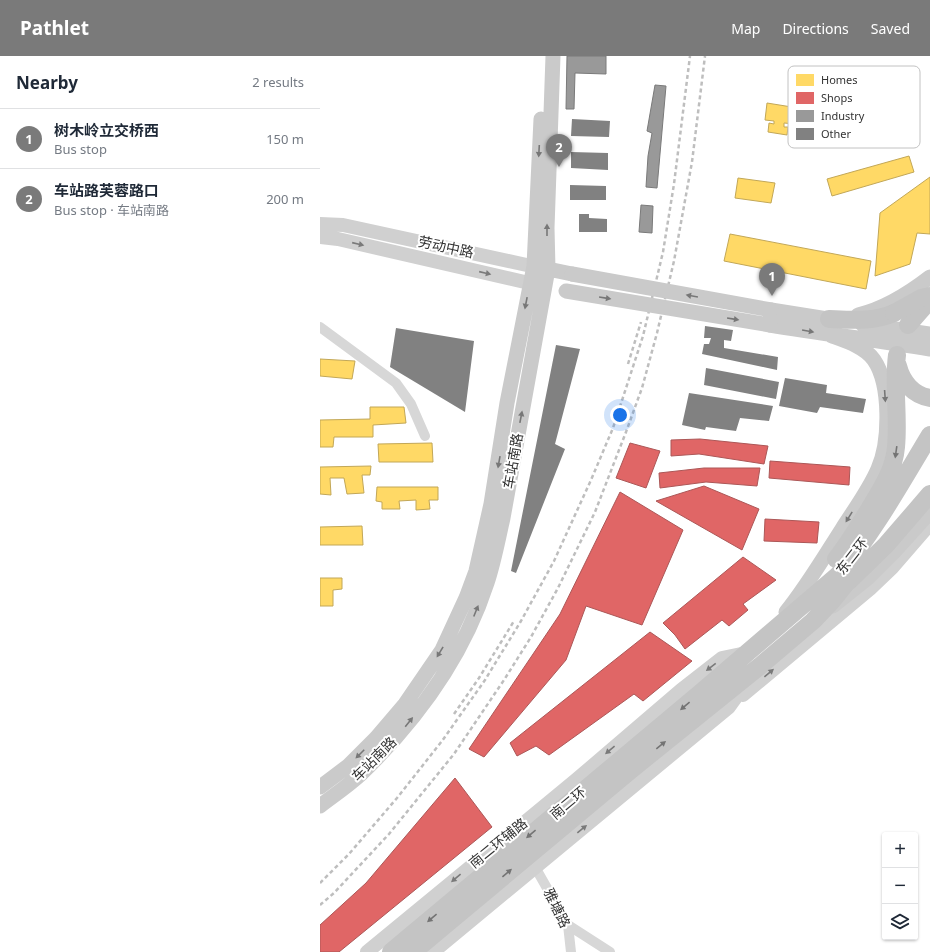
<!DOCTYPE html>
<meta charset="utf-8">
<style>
:root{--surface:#fff;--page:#f6f6f7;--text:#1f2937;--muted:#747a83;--line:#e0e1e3;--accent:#7a7a7a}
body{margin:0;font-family:"Noto Sans","Noto Sans SC",sans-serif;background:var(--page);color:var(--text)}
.controls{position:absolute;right:12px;bottom:12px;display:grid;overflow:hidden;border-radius:4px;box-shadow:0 1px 3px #0004}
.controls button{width:36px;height:36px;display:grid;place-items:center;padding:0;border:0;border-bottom:1px solid var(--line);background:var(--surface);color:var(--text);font:20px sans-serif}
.you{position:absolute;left:300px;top:359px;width:14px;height:14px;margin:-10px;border:3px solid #fff;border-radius:50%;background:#1a73e8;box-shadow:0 0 0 6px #1a73e833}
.badge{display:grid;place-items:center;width:26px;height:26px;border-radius:50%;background:var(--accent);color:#fff;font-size:13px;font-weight:700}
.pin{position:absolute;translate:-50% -33px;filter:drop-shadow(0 1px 2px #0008)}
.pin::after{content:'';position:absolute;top:21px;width:14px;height:12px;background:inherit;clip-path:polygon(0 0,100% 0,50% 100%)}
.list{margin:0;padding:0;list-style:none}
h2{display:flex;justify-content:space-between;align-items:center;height:52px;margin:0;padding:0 16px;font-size:17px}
h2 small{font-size:13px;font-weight:400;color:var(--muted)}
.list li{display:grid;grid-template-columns:26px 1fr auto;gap:12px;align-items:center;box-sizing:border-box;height:60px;padding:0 16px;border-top:1px solid var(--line)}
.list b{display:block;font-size:15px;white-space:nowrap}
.list p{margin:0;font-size:13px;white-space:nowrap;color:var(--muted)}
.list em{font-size:13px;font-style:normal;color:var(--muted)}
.icon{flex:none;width:22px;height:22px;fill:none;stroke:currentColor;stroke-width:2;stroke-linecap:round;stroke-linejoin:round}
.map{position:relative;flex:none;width:610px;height:896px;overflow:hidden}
header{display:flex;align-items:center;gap:24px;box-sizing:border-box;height:56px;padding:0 20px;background:var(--accent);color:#fff}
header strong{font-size:19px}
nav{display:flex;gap:22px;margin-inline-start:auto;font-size:14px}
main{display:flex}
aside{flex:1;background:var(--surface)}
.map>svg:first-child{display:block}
.homes{fill:#ffd966;stroke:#c2a757}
.shops{fill:#e06666;stroke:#ac5757}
.industry{fill:#999;stroke:#7a7a7a}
.building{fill:#818181}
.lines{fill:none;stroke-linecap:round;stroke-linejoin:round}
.street{stroke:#d7d7d7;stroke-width:10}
.secondary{stroke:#d0d0d0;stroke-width:14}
.primary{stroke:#cacaca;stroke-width:15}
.highway{stroke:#c4c4c4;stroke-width:18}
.rail{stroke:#bebebe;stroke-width:2.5;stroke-dasharray:4 3;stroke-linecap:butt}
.primary-bridge{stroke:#cacaca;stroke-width:15}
.highway-bridge{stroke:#c4c4c4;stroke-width:18}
.oneway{fill:#777}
.oneway2{fill:#7a7a7a}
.oneway3{fill:#747474}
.labels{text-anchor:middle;stroke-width:4;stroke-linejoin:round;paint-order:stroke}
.street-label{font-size:14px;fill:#333;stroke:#fff}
.key{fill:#fff;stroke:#c2c2c2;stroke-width:1}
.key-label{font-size:11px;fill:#333}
</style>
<header>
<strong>Pathlet</strong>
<nav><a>Map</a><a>Directions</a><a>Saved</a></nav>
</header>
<main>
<aside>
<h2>Nearby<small>2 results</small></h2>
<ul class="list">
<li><span class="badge">1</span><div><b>树木岭立交桥西</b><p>Bus stop</p></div><em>150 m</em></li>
<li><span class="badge">2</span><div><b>车站路芙蓉路口</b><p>Bus stop · 车站南路</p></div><em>200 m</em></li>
</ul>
</aside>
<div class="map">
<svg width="610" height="896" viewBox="0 0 610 896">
<rect width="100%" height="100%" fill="#fff"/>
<path class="homes" d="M447 47 478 52 475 68 464 67V71H468L467 79 448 76 449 67 454 68V65L445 64Z
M589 100 594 116 512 140 507 123Z
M610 121V178L597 177 590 208 555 220 560 157Z
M418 122 455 127 451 147 415 142Z
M410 178 551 205 546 233 404 205Z
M0 303 35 305 32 323 0 320Z
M50 351H84L86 367 53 369V381H14L13 391H0V364L50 363Z
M112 387 113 406H59L58 388Z
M51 410 50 419H42L44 437 27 438 24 422H10L11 439 0 438V411Z
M57 431H118V444H109L110 453 96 454V444L79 445 80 453H62V446L56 445Z
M42 470 43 489H0V471Z
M0 522H22V533L13 534V550H0Z"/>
<path class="shops" d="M380 383 448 390 444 408 379 398 351 400V384Z
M310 387 340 395 326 432 296 422Z
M450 405 530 411 529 429 449 422Z
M384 412H440L437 430 386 426 340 432 339 417Z
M384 430 439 453 422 494 336 445Z
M300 436 363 474 322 569 266 550 246 604 164 701 149 693 240 558Z
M445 463 499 466 497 487 444 485Z
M423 501 456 524 423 548 428 554 409 570 402 564 365 593 355 579 343 567Z
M330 576 372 605 323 645 314 638 229 699 216 690 197 700 190 687Z
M135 722 172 771 19 896H0V869L46 827Z"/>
<path class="industry" d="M247 0H286V18L255 17 254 53H246Z
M335 29 346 30 337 132 326 131 328 100 332 77 327 75Z
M321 149 333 150 332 177 319 176Z"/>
<path class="building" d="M252 63 290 65 289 81 251 80Z
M251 96 288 97V114L251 112Z
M250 129 286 130V144H250Z
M259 158H269V162L287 163V176H259Z
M385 270 413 274 411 285 404 284V292L458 301 457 314 382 298 384 288H389L391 282H384Z
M76 272 154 285 145 356 70 311Z
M236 289 260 293 235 388 245 393 196 517 191 515Z
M386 312 459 326 456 343 384 329Z
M465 322 507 329 506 337 546 343 543 357 500 351 497 357 459 350Z
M369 337 453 350 449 365 420 362 416 375 386 371 385 374 362 369Z"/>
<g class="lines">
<path class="street" d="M0 271 76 327 91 348 105 380
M215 811 248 869 251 896
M248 869 290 896"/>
<path class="secondary" d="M0 168 23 169 225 213
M0 181 18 183 222 230
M423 639 550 533 572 512 610 468
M47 896 256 724 361 634 402 602 426 597
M113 896 409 651 427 626"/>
<path class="primary" d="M228 213 252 218
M451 254 520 265
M538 259C564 253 588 238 610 221
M542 268 610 278
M450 269C503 278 557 284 610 293
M513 550 548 522 574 496 610 456
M466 556C487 530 504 501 522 473 534 454 549 434 558 413 570 386 571 329 554 304 545 291 526 285 512 280
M0 731 28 710 56 682 85 648 122 594 146 542 156 515 171 448 187 347 214 210 221 63
M0 750C13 740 28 730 41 718 96 665 143 601 167 527 174 506 178 484 183 462L228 213 227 172 233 0"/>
<path class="highway" d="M509 263C532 264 553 266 574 257
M588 269 610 244
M578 310C582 326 593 339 610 342
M516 503C528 488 538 471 548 455 560 435 574 415 576 391 579 360 573 329 577 299
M529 525 566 489 610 438
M71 896 378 639 518 519C554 476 581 427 610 379
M93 896 312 713 440 610 493 565 511 546 536 515"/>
<path class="rail" d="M308 308 321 266
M134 658 159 622 194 565
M0 827 29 798 77 742 122 685 165 624 201 565 234 505 271 424 293 372 323 280 343 196 354 128 370 0
M0 849 14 837 69 778 134 698 184 624 211 581 238 532 275 456 306 376 322 332 337 277 354 205 372 106 385 0"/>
<path class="primary-bridge" d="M252 218 451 254
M246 235 450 269"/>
<path class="highway-bridge" d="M574 257 601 242 610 240"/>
</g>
<defs><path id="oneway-solid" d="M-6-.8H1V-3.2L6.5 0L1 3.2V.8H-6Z"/></defs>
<g class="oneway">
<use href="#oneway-solid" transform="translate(219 95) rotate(93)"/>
<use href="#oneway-solid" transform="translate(227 174) rotate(-90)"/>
<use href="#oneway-solid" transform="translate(372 240) rotate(-170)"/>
<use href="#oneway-solid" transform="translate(285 242) rotate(9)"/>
<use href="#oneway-solid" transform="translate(206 247) rotate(101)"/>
<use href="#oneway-solid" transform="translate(413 263) rotate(9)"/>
<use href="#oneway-solid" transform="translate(488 275) rotate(10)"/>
<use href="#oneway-solid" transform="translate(565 340) rotate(86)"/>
<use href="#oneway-solid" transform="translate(201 361) rotate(-79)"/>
<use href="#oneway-solid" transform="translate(179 406) rotate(100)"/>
<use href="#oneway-solid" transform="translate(529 461) rotate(122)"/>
<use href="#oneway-solid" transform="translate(156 555) rotate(-68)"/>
<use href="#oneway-solid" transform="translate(120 596) rotate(121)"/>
<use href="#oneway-solid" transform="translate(89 666) rotate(-51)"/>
<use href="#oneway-solid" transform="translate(40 698) rotate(135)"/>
</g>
<g class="oneway2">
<use href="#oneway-solid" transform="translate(38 188) rotate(13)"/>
<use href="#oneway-solid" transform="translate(165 217) rotate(13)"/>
<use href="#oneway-solid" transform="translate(391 611) rotate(142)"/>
<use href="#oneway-solid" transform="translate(449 617) rotate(-40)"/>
<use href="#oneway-solid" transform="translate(290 694) rotate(140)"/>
<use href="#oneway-solid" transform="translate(262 773) rotate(-39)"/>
<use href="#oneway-solid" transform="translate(136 822) rotate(140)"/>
</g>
<g class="oneway3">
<use href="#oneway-solid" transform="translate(576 396) rotate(98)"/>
<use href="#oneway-solid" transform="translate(365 650) rotate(140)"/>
<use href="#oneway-solid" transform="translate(341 689) rotate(-39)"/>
<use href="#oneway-solid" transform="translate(211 778) rotate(140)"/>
<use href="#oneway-solid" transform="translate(187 817) rotate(-40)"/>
<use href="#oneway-solid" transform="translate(112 862) rotate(140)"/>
</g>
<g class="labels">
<g class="street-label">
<text transform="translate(126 191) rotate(12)" y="5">劳动中路</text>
<text transform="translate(193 405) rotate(-80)" y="5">车站南路</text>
<text transform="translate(532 500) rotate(-52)" y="5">东二环</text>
<text transform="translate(54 703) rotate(-45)" y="5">车站南路</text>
<text transform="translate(248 747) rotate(-40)" y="5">南二环</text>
<text transform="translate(178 787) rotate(-39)" y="5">南二环辅路</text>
<text transform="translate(237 852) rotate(64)" y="5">雅塘路</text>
</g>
</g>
<rect x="468" y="10" width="132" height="82" rx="6" class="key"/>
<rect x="476" y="18" width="18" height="12" fill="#ffd966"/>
<rect x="476" y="36" width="18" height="12" fill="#e06666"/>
<rect x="476" y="54" width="18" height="12" fill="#999"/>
<rect x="476" y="72" width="18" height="12" fill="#818181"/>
<g class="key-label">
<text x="501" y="28">Homes</text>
<text x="501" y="46">Shops</text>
<text x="501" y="64">Industry</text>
<text x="501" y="82">Other</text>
</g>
</svg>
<div class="controls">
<button>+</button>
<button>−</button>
<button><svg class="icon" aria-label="layers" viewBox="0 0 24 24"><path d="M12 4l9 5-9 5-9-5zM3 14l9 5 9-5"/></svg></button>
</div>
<div class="you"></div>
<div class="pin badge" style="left:452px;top:240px">1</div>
<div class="pin badge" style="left:239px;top:111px">2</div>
</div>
</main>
